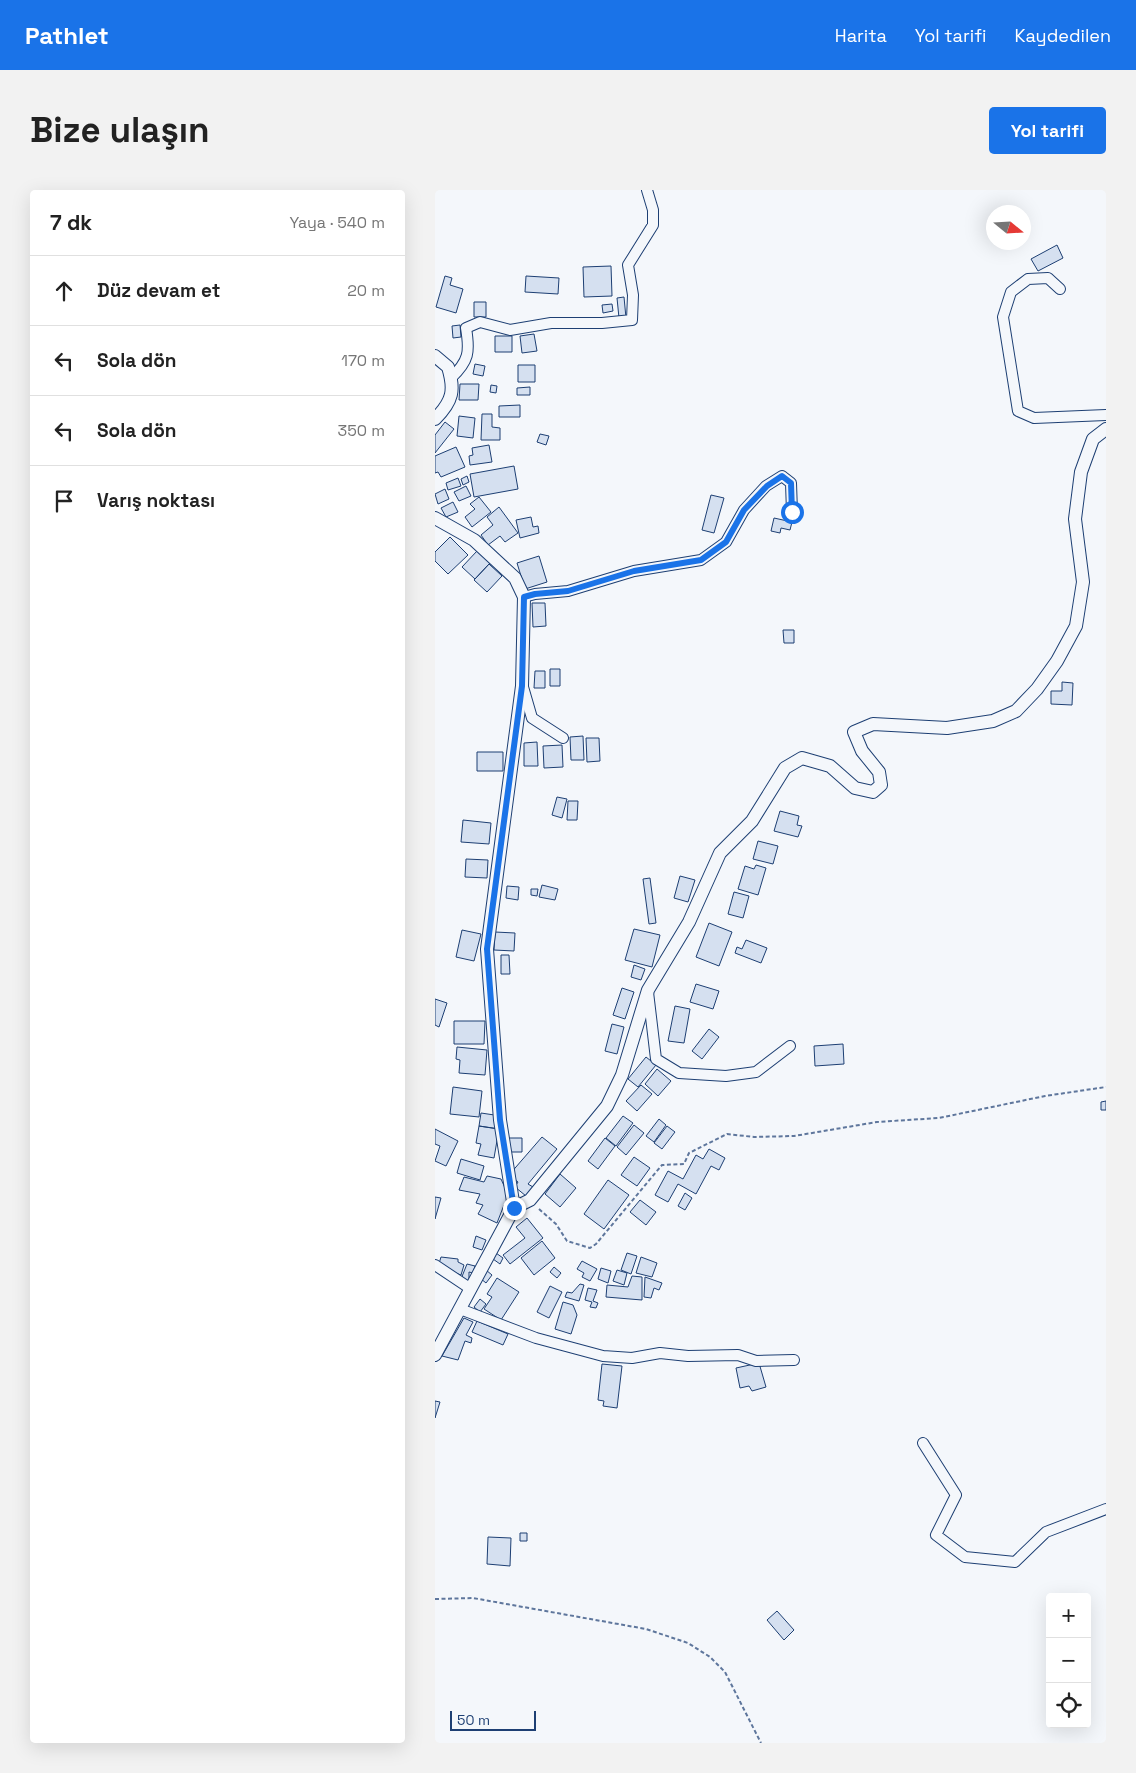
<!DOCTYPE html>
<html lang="tr">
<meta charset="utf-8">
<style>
:root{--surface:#fff;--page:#f2f2f2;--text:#222;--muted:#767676;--line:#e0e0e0;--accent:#1a73e8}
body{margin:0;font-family:"Space Grotesk",sans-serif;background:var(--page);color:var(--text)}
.controls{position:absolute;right:15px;bottom:15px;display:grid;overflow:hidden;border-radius:5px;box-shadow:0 5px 20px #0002}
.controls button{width:45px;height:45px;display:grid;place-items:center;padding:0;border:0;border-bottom:1px solid var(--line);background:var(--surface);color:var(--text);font:25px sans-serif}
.compass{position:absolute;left:551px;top:15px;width:45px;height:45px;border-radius:50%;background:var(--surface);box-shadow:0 5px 20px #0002;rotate:108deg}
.scale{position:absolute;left:15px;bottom:12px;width:86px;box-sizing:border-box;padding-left:5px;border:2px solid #1d3f73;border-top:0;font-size:14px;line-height:18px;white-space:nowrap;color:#1d3f73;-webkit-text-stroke:4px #f4f7fb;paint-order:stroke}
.stop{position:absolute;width:15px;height:15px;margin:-11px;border:4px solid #1a73e8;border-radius:50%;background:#fff}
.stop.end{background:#1a73e8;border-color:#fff;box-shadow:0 1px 5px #0008}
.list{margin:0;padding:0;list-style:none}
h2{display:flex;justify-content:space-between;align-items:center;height:65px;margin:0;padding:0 20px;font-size:21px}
h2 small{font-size:16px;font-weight:400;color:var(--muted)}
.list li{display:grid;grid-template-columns:32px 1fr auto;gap:15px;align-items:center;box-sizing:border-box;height:70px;padding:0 20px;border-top:1px solid var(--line)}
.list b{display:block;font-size:19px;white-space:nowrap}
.list em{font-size:16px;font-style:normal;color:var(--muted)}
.icon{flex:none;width:28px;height:28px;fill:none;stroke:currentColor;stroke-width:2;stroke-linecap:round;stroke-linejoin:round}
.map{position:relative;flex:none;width:671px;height:1553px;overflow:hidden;border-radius:5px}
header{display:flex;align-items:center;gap:30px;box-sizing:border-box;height:70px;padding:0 25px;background:var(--accent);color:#fff}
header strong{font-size:24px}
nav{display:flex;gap:28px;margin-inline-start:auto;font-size:18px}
.intro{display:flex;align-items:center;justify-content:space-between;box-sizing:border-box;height:120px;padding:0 30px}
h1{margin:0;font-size:35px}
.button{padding:12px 22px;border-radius:5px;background:var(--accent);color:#fff;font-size:18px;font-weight:700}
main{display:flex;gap:30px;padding:0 30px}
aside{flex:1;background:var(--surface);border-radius:5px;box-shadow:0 5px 20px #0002}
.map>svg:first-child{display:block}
.building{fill:#d5e0f0;stroke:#1d3f73}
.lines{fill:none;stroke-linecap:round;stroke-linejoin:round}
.minor-casing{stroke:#1d3f73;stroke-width:12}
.tertiary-casing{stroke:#1d3f73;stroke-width:14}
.path{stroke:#5e769c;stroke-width:2;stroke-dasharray:4 2.5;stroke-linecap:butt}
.minor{stroke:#f4f7fb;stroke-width:10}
.tertiary{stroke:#f4f7fb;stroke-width:12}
.route{stroke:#1a73e8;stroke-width:6}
</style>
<header>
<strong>Pathlet</strong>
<nav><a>Harita</a><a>Yol tarifi</a><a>Kaydedilen</a></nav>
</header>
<div class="intro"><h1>Bize ulaşın</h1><a class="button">Yol tarifi</a></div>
<main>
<aside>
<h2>7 dk<small>Yaya · 540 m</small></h2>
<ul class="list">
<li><svg class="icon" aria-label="ahead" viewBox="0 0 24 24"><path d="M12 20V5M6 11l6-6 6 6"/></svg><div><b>Düz devam et</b></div><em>20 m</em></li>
<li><svg class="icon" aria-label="left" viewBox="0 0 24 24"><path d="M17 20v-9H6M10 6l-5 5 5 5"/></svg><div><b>Sola dön</b></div><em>170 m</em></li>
<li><svg class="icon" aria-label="left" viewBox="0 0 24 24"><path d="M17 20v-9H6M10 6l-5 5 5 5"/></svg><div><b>Sola dön</b></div><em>350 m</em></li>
<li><svg class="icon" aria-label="arrive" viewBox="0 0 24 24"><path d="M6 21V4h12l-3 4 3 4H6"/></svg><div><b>Varış noktası</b></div></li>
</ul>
</aside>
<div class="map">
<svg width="671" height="1553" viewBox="0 0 671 1553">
<rect width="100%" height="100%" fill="#f4f7fb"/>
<path class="building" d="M622 55 628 68 603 81 596 69Z
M176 76 177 106 149 107 148 77Z
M10 86 17 88 15 95 28 99 21 123 1 117Z
M91 86 124 88 123 104 90 102Z
M189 107 191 128H184L182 108Z
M39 112H51V127H39Z
M177 114 178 121 168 123 167 115Z
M25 135 26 147 18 148 17 136Z
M99 144 102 161 87 163 85 146Z
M60 146H77V162H60Z
M40 174 50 176 48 186 38 184Z
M83 175H100V192H83Z
M25 194H44L43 210H24Z
M56 195 62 196 61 203 55 202Z
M95 197V205H82V198Z
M85 215V227H64V216Z
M47 224H57V237L65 238V250H46Z
M24 226 40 228 38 248 22 246Z
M10 232 19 239 0 263V245Z
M105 244 114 246 111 255 102 252Z
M54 255 57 272 35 275 34 266 38 265 37 258Z
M21 257 30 277 6 287 3 282 0 283V266Z
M79 276 83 299 39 307 35 284Z
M32 286 34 292 28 295 26 289Z
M23 288 26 296 13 300 11 293Z
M31 296 36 306 24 311 19 302Z
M10 299 14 309 3 314 0 304Z
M276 305 289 308 279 343 267 340Z
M44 307 56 322 37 337 30 327 40 319 35 314Z
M18 312 23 322 11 327 6 318Z
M64 317 83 343 70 352 65 346 53 355 46 345 58 335 52 327Z
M96 327 98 337 103 336 104 343 85 348 81 330Z
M339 328 357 332 355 340 346 338 345 343 336 341Z
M15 347 33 365 13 384 0 371V362Z
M42 361 55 373 40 389 27 377Z
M104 366 112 392 90 399 82 373Z
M54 374 67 386 52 402 39 390Z
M97 413H110L111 436 98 437Z
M348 440H359V453H349Z
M115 479H125V496H115Z
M100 481H110V498H99Z
M627 492 638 493 637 515 616 514V501H627Z
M148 546 149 570H136L135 547Z
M151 548H164L165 571 152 572Z
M102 552 103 576H89V553Z
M127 555 128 577 109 578 108 556Z
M42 562H68V581H42Z
M122 607 132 609 127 628 117 625Z
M133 611H143L142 630H132Z
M345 621 364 626 362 635 367 636 363 647 339 641Z
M28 630 56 633 54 654 26 652Z
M323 651 343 656 338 674 318 669Z
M31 669 53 670 52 688 30 687Z
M321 675 331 678 323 705 303 699 310 676 319 679Z
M245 686 260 690 253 712 239 708Z
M215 688 221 733 214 734 208 689Z
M107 695 123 699 120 710 104 707Z
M72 696 84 697 83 710 71 708Z
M96 699H103L102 706 96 705Z
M299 702 314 706 308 728 293 724Z
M274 733 297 742 284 776 261 767Z
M199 739 225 745 217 777 190 770Z
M27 740 46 744 39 771 21 767Z
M60 742 80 743 79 761 59 760Z
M311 750 332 758 326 773 300 763 302 757 307 759Z
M66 765H74L75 784H66Z
M199 775 210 779 206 790 196 787Z
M261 794 284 801 278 819 255 812Z
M187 798 199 802 190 829 178 825Z
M0 809 12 813 4 837 0 835Z
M240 816 255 819 249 853 233 851Z
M19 831H50L49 854H19Z
M177 834 189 837 182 864 170 861Z
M274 839 284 847 267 869 257 861Z
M408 854 409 874 380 876 379 856Z
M22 857 52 860 50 885 24 883 25 870 21 869Z
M211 867 221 875 203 897 193 889Z
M222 879 236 891 223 906 210 894Z
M206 895 217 904 202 921 191 911Z
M18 897 47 901 44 927 15 924Z
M671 911V920H666V912Z
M46 923 66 926 64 939 44 936Z
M188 926 198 933 181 956 171 948Z
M224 929 231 935 219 952 211 946Z
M199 935 209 943 191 965 182 957Z
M44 936 64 939 59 968 43 965 46 954 41 953Z
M232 936 240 942 227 959 219 953Z
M0 939 23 951 11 976 0 971 5 956 0 954Z
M107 947 122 959 93 994 98 997 91 1006 80 997 83 992 74 985Z
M73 948H87V962H74Z
M170 948 180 956 163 979 153 971Z
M274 959 290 968 284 980 276 976 261 1004 243 994 233 1012 220 1005 233 981 248 989 261 965 268 969Z
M199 967 215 978 202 996 186 985Z
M26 969 49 976 45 990 22 983Z
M125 984 141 998 125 1017 110 1004Z
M52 986 66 989 79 1018 69 1015 62 1033 43 1024 48 1015 41 1013 45 1004 24 1000 29 987 49 992Z
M173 990 194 1005 169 1039 149 1024Z
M250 1003 257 1008 250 1020 243 1016Z
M0 1007 6 1008 0 1029Z
M205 1010 221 1022 211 1035 195 1022Z
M92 1028 108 1048 75 1074 68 1065 90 1048 81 1037Z
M41 1046 51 1050 47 1060 38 1057Z
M107 1051 120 1068 99 1085 86 1068Z
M61 1063 68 1068 65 1074 58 1069Z
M192 1063 202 1066 196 1084 186 1080Z
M6 1067 23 1069V1072L29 1075 26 1085 3 1077Z
M206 1067 222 1073 217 1087 201 1083Z
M147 1071 162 1079 155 1091 147 1087 149 1083 142 1079Z
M32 1074 40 1076 38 1083 34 1082V1091L26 1089Z
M119 1077 126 1083 122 1088 115 1082Z
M166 1078 176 1081 173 1093 163 1089Z
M51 1080 57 1085 51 1093 45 1088Z
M182 1080 192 1083 189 1095 178 1091Z
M197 1086 207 1087V1110L171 1107 172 1095 193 1097Z
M210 1087 227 1093 224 1100 219 1098 216 1108 209 1107Z
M62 1088 84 1102 66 1130 49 1119 57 1107 52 1104Z
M145 1094 149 1095 144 1111 130 1107 132 1102 137 1103Z
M115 1096 127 1102 114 1128 102 1122Z
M153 1098 162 1100 158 1111 163 1113 161 1118 155 1117 157 1112 150 1110Z
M45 1109 51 1114 45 1122 39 1117Z
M128 1112 138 1115 142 1125 136 1144 120 1139Z
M29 1128 38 1132 31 1145 37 1148 36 1153 30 1151 23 1170 7 1166Z
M42 1131 73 1144 68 1155 37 1142Z
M324 1173 331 1197 317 1201 314 1196 305 1198 301 1178Z
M167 1174 187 1176 182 1218 168 1216 169 1211 163 1210Z
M0 1211 5 1212 0 1228Z
M85 1343H92V1351H85Z
M53 1347 76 1348 75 1376 52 1374Z
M342 1421 359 1440 349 1450 332 1430Z"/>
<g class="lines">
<defs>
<path id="minor" d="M625 99 613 88 593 89 576 102 568 127 583 221 599 228 671 225
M16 188C34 171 35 162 31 138L45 132 75 140 116 133H167L197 130 198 105 193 75 218 35V20L212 0
M89 407 100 404 133 401 199 381 266 370 291 352 309 320 331 296 347 286 356 293 357 322
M88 497 97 528 128 548
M213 802 221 869 244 883 291 886 321 882 355 856
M0 1075 36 1099
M25 1119 101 1148 168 1166 197 1168 225 1163 253 1166 303 1165 321 1171 359 1170
M488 1253 521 1305 501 1345 530 1367 580 1372 611 1342 671 1319"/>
<path id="tertiary" d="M0 166 13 177C20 200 18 211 0 229
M0 328 39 350 80 388 89 407 87 496 52 759 65 930 79 1018 0 1165
M79 1018 95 1010 172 916 187 885 213 800 254 732 285 663 317 631 350 578 367 568 395 576 420 598 438 602 446 595 444 582 427 561 419 542 438 534 512 538 558 531 581 521 602 499 622 471 641 436 648 392 640 329 646 282 658 249 671 239"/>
</defs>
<use href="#minor" class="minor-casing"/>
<use href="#tertiary" class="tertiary-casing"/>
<path class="path" d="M104 1019 121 1034 132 1051 155 1058 161 1054 227 975 249 974 254 963 292 944 319 947 359 946 442 932 504 928 610 906 671 897
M0 1409 38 1408 211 1439 253 1453 275 1467 290 1482 326 1553"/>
<use href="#minor" class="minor"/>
<use href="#tertiary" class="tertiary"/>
</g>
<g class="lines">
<path class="route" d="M79 1018 65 930 52 759 87 496 89 407 100 404 133 401 199 381 266 370 291 352 309 320 332 296 347 286 356 293 357 322"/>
</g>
</svg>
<div class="controls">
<button>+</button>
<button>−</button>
<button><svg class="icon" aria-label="locate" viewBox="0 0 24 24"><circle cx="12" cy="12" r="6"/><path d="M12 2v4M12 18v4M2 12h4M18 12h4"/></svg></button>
</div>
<svg class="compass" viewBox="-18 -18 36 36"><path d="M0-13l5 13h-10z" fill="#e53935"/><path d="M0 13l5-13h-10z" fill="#767676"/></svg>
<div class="scale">50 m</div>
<div class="stop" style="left:357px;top:322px"></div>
<div class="stop end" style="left:79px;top:1018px"></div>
</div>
</main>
